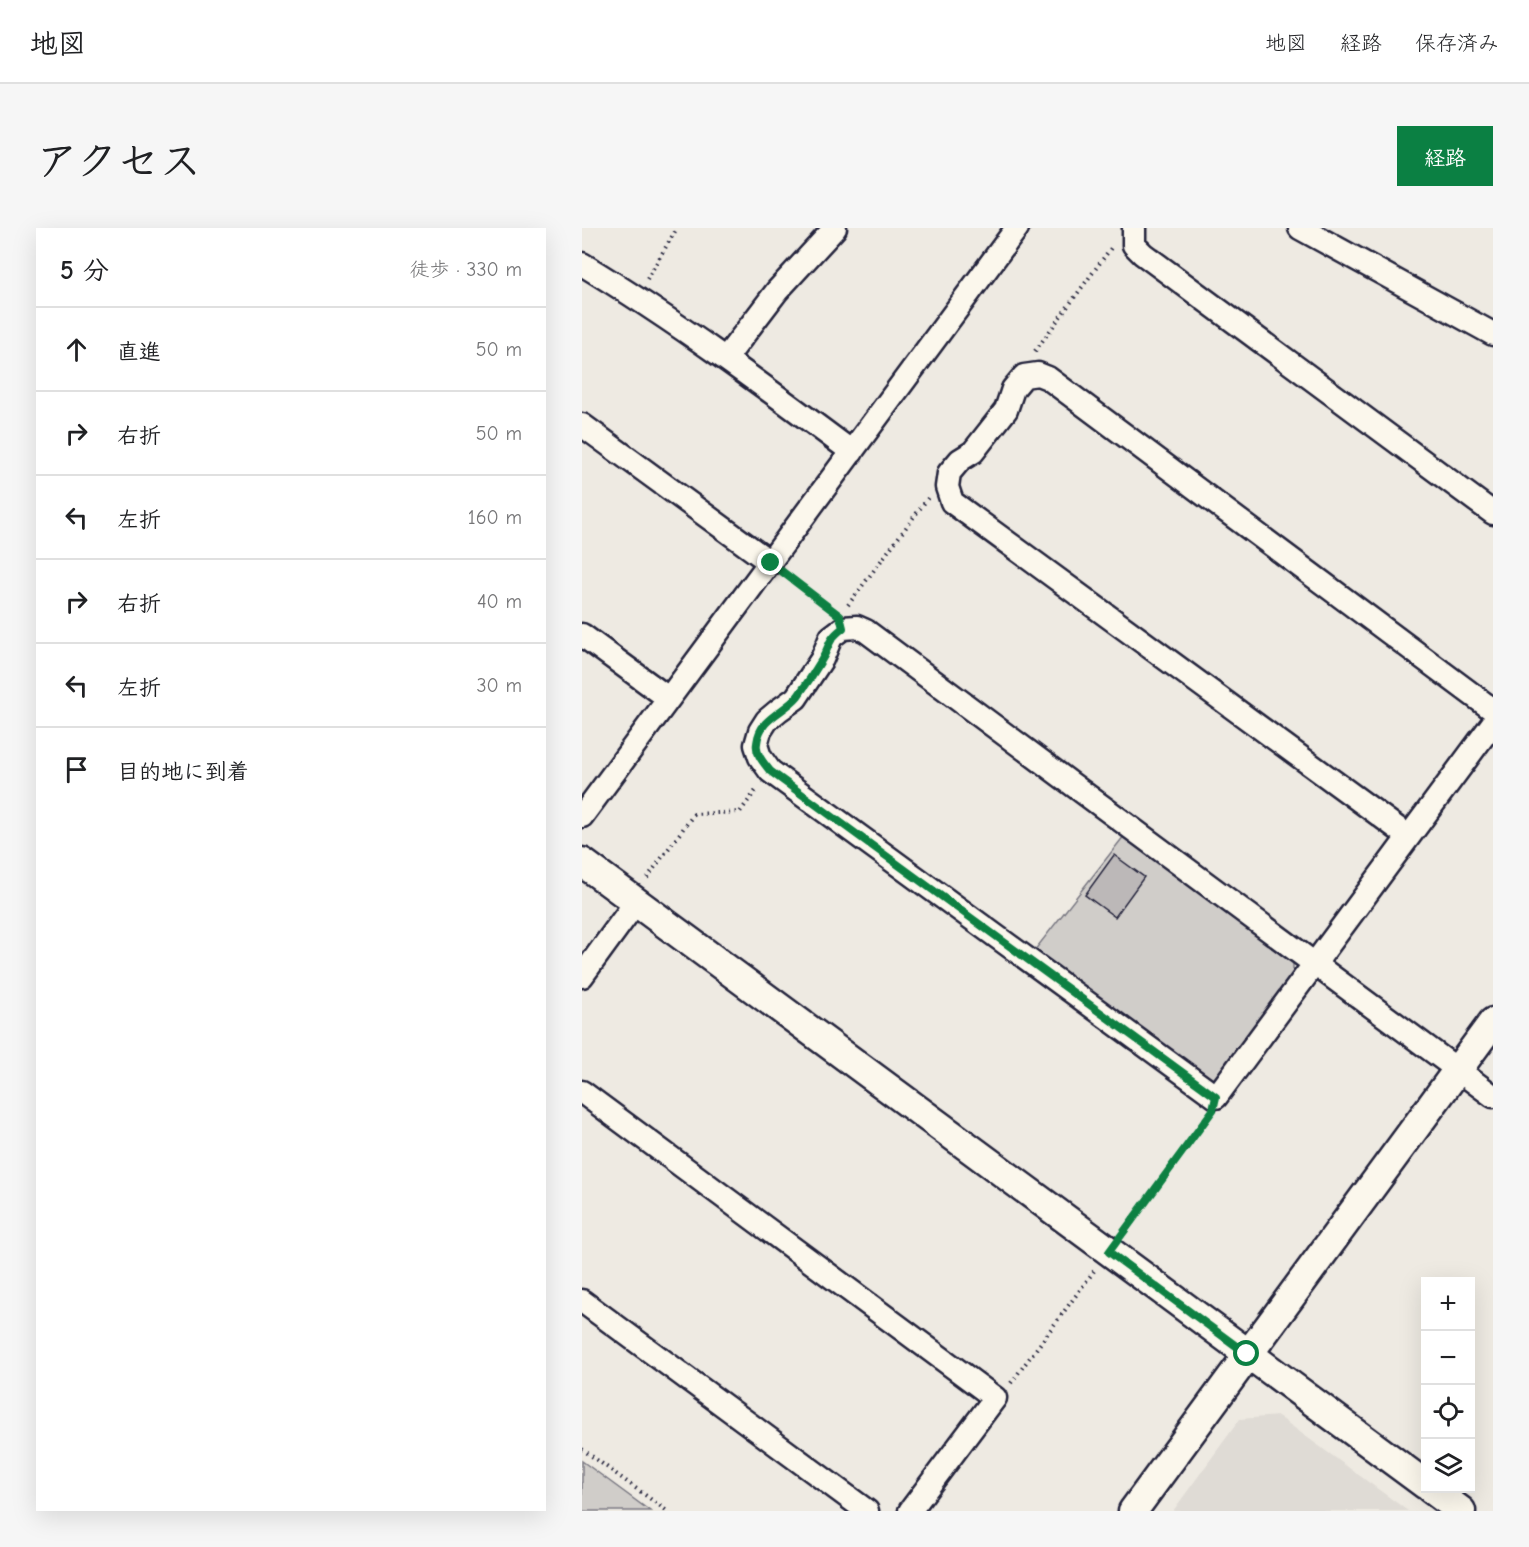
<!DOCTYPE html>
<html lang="ja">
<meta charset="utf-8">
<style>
:root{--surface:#fff;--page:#f6f6f6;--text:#202124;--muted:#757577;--line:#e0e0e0;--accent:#0b8043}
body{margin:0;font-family:"Comic Neue","Klee One",sans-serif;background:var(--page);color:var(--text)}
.controls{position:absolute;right:18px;bottom:18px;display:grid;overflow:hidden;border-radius:0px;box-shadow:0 6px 24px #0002}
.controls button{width:54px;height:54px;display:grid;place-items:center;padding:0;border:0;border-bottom:2px solid var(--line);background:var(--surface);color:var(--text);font:30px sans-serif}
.stop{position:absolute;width:18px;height:18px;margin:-14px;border:4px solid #0b8043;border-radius:50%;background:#fff}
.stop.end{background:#0b8043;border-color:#fff;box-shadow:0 2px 6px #0008}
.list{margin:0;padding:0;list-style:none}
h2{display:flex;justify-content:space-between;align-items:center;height:78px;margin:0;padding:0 24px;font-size:26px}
h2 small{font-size:20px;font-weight:400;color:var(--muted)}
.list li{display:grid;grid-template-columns:39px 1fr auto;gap:18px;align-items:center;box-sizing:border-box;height:84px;padding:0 24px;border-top:2px solid var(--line)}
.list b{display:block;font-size:22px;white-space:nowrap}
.list em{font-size:20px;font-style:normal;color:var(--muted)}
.icon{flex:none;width:33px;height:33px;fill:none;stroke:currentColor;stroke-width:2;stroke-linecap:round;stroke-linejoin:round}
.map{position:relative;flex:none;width:911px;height:1283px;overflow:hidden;border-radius:0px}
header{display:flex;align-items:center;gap:36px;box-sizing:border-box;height:84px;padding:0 30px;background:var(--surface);border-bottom:2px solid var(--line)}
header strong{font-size:28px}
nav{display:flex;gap:33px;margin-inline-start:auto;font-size:21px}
.intro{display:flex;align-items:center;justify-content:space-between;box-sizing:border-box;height:144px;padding:0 36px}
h1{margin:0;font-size:42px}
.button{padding:15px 27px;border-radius:0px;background:var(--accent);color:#fff;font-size:21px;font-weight:700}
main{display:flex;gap:36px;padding:0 36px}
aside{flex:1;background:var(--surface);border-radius:0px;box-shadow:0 6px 24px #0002}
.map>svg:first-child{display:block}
.built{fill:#dfdbd5}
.green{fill:#d0cdc9;stroke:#797882;stroke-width:1.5}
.building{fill:#bcb8b8;stroke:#22223b;stroke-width:1.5}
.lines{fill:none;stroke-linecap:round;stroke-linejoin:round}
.minor-casing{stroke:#22223b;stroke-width:27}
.tertiary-casing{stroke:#22223b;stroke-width:33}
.path{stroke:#22223b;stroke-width:4;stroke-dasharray:1.5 4.5;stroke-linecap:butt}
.minor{stroke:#fbf7ec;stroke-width:22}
.tertiary{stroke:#fbf7ec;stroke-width:28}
.route{stroke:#0b8043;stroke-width:8}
</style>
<header>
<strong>地図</strong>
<nav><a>地図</a><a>経路</a><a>保存済み</a></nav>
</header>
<div class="intro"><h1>アクセス</h1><a class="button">経路</a></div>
<main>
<aside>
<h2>5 分<small>徒歩 · 330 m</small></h2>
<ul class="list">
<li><svg class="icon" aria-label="ahead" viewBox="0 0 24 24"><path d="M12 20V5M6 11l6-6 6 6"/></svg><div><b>直進</b></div><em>50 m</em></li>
<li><svg class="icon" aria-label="right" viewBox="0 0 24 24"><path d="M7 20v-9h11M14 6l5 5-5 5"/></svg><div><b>右折</b></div><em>50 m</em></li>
<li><svg class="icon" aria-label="left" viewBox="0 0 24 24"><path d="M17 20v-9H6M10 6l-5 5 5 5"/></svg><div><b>左折</b></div><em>160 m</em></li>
<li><svg class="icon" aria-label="right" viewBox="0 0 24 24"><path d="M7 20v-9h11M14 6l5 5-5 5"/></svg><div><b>右折</b></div><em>40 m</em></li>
<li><svg class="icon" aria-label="left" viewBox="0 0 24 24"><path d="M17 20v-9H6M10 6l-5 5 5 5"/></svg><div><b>左折</b></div><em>30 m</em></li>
<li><svg class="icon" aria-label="arrive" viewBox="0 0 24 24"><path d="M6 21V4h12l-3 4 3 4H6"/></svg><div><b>目的地に到着</b></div></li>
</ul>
</aside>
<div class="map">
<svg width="911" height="1283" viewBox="0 0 911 1283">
<rect width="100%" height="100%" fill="#eeeae2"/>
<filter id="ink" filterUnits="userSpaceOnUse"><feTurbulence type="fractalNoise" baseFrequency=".0167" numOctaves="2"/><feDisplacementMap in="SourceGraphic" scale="12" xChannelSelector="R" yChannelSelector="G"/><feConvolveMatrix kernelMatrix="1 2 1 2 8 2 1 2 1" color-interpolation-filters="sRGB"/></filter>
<g filter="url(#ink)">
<path class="built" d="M696 1188 826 1283H591L658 1191Z"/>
<path class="green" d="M542 608 711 733V746L637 850H625L452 723Z
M0 1233 68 1283H0Z"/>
<path class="building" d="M532 627 562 649 533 689 503 667Z"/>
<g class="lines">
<defs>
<path id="minor" d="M552 0V17L561 26 911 285
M718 0 911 106
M0 36C94 93 182 158 270 224
M144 130 195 63 253 0
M0 197 189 335
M0 407 86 470
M911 495C818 619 727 745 634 869L188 543 178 529 174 517 178 503 185 492 197 482 214 470 240 431 249 409 261 400 275 399 284 403C493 558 701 714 911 868
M0 588 435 0
M826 608 370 274 365 259 367 245 378 232 391 224 424 182 431 161 442 148 456 146 466 150 911 482
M0 748 54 674
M0 864 413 1170 328 1283
M0 1073 285 1283"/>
<path id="tertiary" d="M0 634 844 1257
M848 1260 879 1283
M551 1283 911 794"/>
</defs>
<use href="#minor" class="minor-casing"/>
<use href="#tertiary" class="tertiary-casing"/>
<path class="path" d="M65 51 95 0
M453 123 529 20
M206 348 250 382
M266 377 346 270
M65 650 112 586 158 584 175 561
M542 1004 626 889
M429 1155 512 1043
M0 1221 85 1283"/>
<use href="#minor" class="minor"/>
<use href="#tertiary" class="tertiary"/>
</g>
</g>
<g class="lines" filter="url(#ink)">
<path class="route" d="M189 335 258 388 261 400C244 413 249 417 239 433 232 445 224 457 216 468 202 485 178 489 175 515 173 526 182 535 188 543L634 869 631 882 527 1024 665 1126"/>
</g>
</svg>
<div class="controls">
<button>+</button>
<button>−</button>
<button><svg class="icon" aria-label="locate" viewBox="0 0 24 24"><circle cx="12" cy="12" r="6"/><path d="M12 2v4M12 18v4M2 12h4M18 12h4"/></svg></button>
<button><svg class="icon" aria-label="layers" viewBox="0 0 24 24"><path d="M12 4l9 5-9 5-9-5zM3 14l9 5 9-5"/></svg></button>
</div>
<div class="stop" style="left:665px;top:1126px"></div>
<div class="stop end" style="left:189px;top:335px"></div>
</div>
</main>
